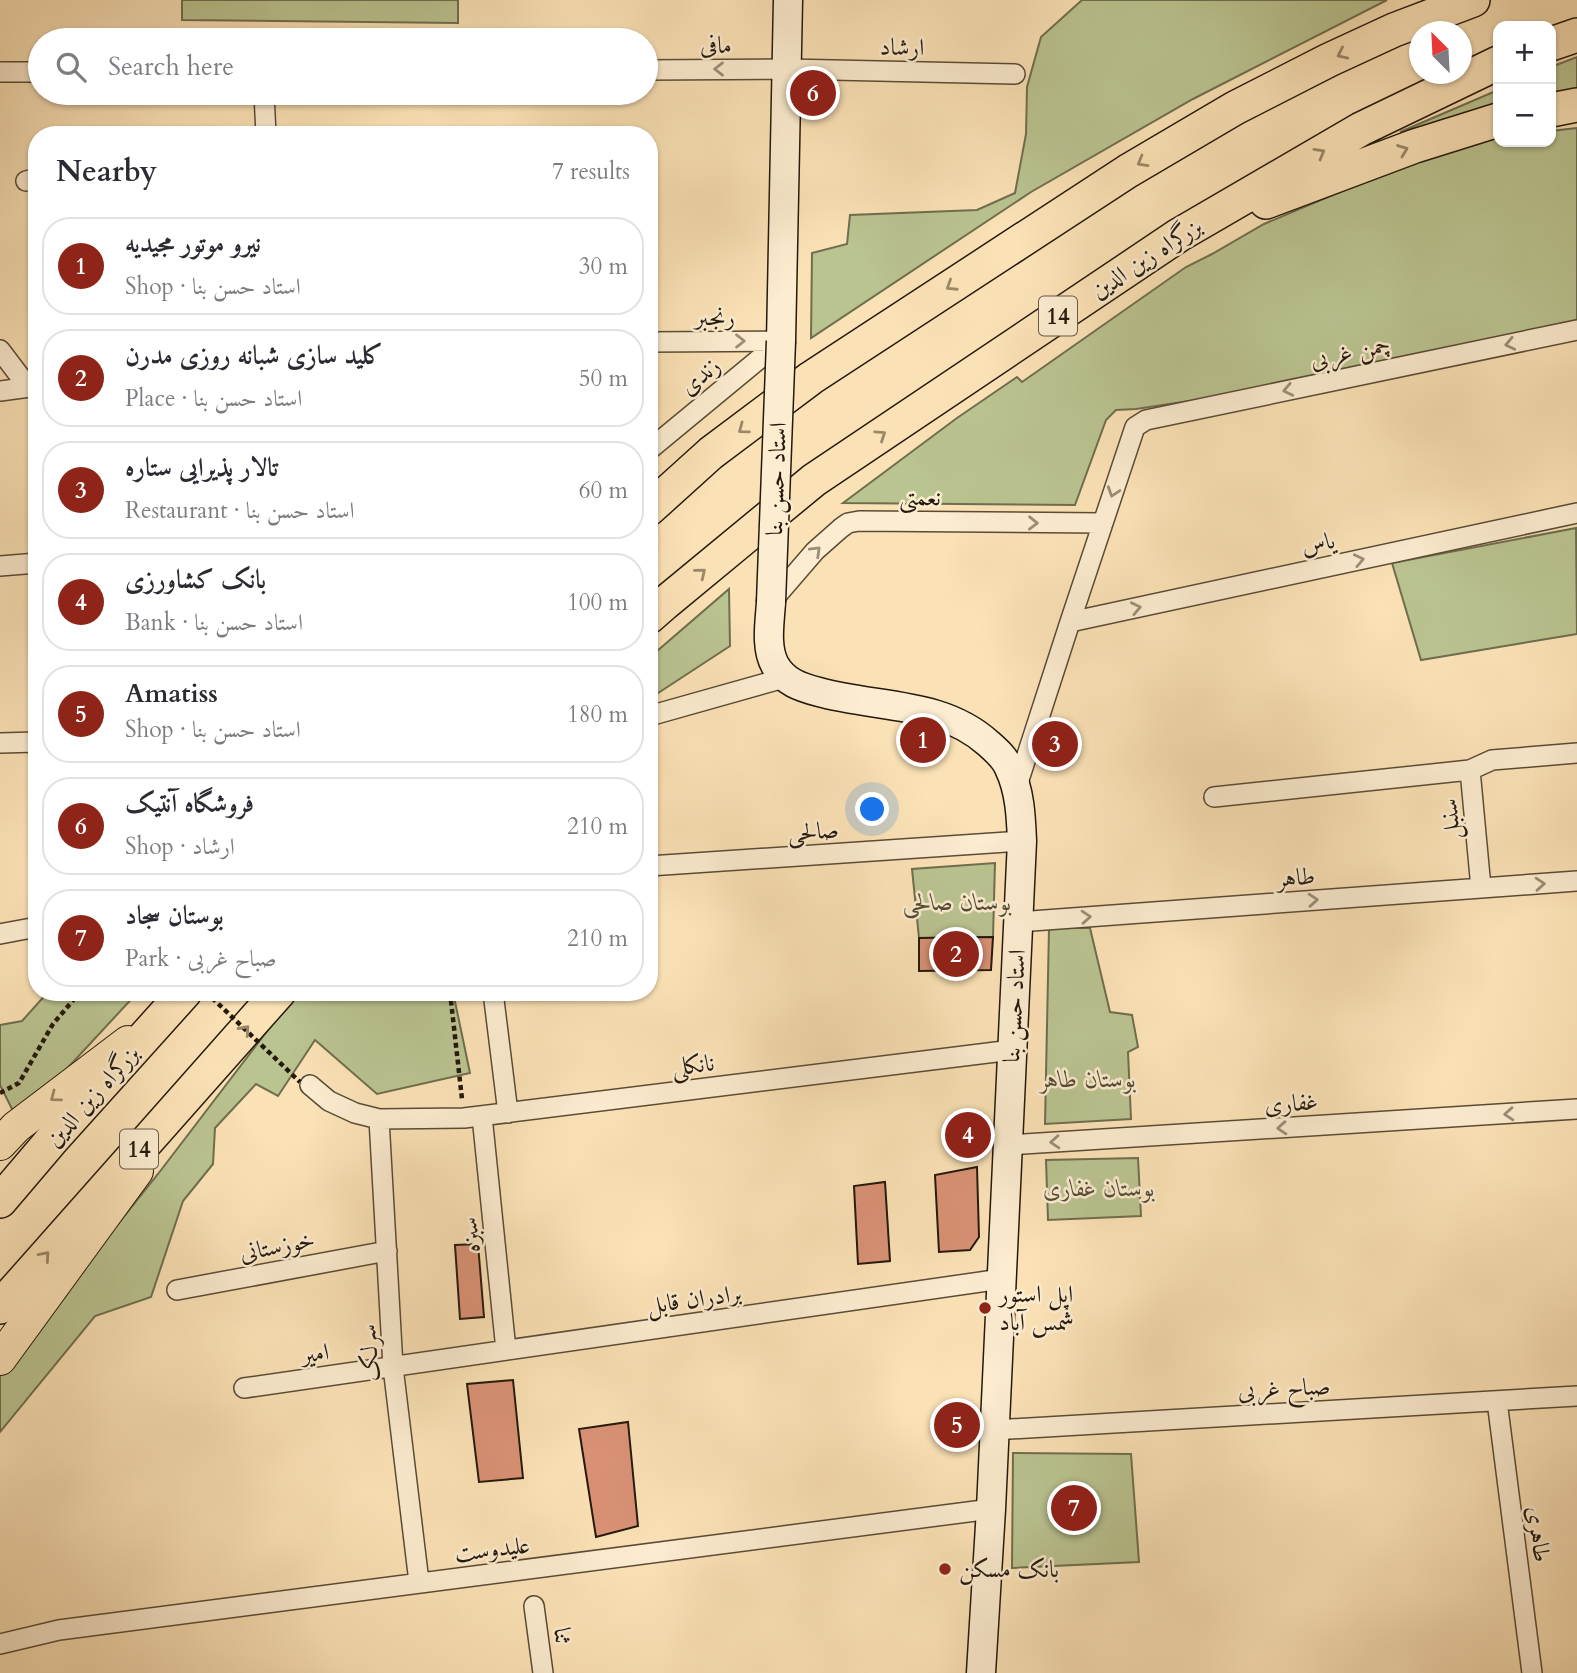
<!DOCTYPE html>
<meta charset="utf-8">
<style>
:root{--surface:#fff;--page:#f2f2f3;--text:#2b2b33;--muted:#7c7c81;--line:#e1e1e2;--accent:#8f2418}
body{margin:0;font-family:Cardo,Amiri,serif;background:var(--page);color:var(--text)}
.controls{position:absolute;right:21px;top:21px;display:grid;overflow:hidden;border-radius:14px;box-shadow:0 2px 5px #0004}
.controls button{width:63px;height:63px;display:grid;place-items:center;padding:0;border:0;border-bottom:2px solid var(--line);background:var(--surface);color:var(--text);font:35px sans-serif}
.compass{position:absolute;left:1409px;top:21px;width:63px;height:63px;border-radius:50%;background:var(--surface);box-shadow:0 2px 5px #0004;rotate:336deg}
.you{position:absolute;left:873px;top:810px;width:24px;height:24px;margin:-18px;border:5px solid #fff;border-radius:50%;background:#1a73e8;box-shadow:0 0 0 10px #1a73e833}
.badge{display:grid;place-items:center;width:46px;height:46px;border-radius:50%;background:var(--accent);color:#fff;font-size:23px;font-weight:700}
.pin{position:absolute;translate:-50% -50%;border:4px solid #fff;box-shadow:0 2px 7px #0006}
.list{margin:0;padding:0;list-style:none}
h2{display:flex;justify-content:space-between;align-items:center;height:91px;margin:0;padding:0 28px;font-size:30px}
h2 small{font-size:23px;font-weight:400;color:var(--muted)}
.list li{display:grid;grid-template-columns:46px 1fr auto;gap:21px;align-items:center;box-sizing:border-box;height:98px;margin:0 14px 14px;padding:0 14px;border:2px solid var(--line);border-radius:28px}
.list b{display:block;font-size:26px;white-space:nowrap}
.list p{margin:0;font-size:23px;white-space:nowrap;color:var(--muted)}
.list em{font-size:23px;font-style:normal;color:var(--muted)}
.icon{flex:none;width:38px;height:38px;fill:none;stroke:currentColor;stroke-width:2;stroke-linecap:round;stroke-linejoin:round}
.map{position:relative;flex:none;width:1577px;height:1673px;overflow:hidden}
.search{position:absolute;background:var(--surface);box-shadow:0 2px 5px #0004;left:28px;top:28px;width:630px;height:77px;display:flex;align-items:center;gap:18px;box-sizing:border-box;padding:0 24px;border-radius:38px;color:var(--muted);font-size:26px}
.panel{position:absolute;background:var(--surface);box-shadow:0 2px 5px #0004;left:28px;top:126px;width:630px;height:875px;border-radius:28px}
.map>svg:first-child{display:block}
.green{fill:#bac491;stroke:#6f6e4e;stroke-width:2}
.building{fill:#da9276;stroke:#24190c;stroke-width:2}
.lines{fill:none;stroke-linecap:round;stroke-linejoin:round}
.minor-casing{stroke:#5a4b36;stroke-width:22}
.secondary-casing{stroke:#24190c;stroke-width:31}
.primary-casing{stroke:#24190c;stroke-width:34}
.trunk-casing{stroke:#24190c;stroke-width:36}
.path{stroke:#24190c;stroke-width:4.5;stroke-dasharray:5 3.5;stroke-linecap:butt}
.minor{stroke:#fcecd0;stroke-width:19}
.secondary{stroke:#fcecd0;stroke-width:28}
.primary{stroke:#fbe2b6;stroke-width:32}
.trunk{stroke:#fbe2b6;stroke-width:33}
.secondary-bridge-casing{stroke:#24190c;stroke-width:31;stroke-linecap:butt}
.path-bridge{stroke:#24190c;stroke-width:4.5;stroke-dasharray:5 3.5;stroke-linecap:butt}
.secondary-bridge{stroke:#fcecd0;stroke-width:28}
.oneway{stroke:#9a886a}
.oneway2{stroke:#9b8d78}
.poi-dot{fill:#8f2418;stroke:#fcecd0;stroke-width:2.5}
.labels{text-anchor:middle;stroke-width:5;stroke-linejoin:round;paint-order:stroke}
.shield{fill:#fcecd0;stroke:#655847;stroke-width:2}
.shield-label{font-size:23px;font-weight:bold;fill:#24190c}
.street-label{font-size:24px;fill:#24190c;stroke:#fcecd0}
.park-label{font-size:24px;font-style:italic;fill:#514c34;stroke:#fcecd0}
.poi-label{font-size:24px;fill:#24190c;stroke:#fcecd0;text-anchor:start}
</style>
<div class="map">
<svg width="1577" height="1673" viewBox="0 0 1577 1673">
<rect width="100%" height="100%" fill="#fbe2b6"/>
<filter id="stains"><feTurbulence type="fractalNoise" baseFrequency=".00286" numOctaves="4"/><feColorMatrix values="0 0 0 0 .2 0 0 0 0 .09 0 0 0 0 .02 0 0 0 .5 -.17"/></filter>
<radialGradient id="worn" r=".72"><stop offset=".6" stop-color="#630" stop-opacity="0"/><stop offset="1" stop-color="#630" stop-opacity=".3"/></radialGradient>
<path class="green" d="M182 0H458V23L182 20Z
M1082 0H1387L1193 99 1031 192 811 338 812 253 847 244 850 215 977 210 1015 193 1026 134 1027 87 1041 37Z
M1577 57V89L1551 95V67Z
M1498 90V108L1400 132Z
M1577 128V320L1256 391 1136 409 1116 410 1106 420 1075 505 843 503 957 418 1017 377 1022 382 1186 267 1212 254 1264 224 1378 176 1478 140 1498 137V142H1551V131Z
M1576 528 1577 634 1421 660 1392 563Z
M729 589 730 646 649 699V658Z
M995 863 993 937 919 938 912 869Z
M1049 928H1090L1110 1012 1132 1015 1138 1047 1128 1052 1131 1119 1045 1124Z
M48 992H138L62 1074 14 1113 0 1085V1025L22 1021Z
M297 992H453L470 1073 377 1094 315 1040 278 1096 256 1084 215 1128 213 1164 183 1201 151 1297 95 1316 0 1432V1371L158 1174Z
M1138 1158 1141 1216 1048 1220 1046 1160Z
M1013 1453 1131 1454 1139 1562 1012 1568Z"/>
<path class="building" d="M993 937 991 970 919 971V938Z
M977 1167 979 1237 970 1250 939 1252 935 1175Z
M885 1182 890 1261 858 1264 854 1186Z
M478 1244 484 1317 460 1319 455 1245Z
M513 1380 523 1478 479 1482 467 1384Z
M628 1422 638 1526 596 1537 579 1429Z"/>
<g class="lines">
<defs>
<path id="minor" d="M646 70 787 69 1015 74
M0 72H40
M264 93 266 135
M26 181 37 178
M649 342 781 341
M0 350 28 387
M0 391 37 386
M649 450 781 341
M0 566 37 563
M771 602 815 551 841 528 848 523 859 521 1103 523
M1070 622 1577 513
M649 716 784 678
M0 743 37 742
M1470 770 1481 888
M1016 789 1070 622 1135 427 1146 420 1577 330
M1214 797 1470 770 1492 760 1577 753
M649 866 1022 841
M1018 922 1577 881
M0 934 37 927
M493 992 508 1113
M310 1085 329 1101 355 1113 379 1119 464 1118 1012 1050
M482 1116 506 1350
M379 1119 393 1367 419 1582
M1008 1145 1577 1109
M177 1290 387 1251
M244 1388 1001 1279
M1497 1401 1532 1673
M994 1430 1577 1396
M534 1606 543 1673
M0 1644 59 1630 991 1509"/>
<path id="secondary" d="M781 341 788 0
M771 602C770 621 765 647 775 665 785 682 800 687 819 692 876 708 942 701 989 744 997 751 1005 758 1009 768 1020 791 1021 817 1022 841L991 1509 981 1673"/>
<path id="primary" d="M0 1144 16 1127 128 1042
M0 1359 137 1171"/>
<path id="trunk" d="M1551 44 1577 35
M1551 110 1577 105
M1266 202 1415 146 1498 120
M649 509 711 453 811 378 1128 171 1235 108 1329 60 1394 30 1473 0
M649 617 665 603 814 480 1179 235 1361 129 1498 63
M0 1201 51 1141 185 992
M0 1307 279 992"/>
</defs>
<use href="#minor" class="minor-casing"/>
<use href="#secondary" class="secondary-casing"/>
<use href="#primary" class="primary-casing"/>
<use href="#trunk" class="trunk-casing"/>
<path class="path" d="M450 992 462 1099
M0 1093 19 1083 53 1024 80 992"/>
<use href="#minor" class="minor"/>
<use href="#secondary" class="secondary"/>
<use href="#primary" class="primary"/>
<use href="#trunk" class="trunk"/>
<defs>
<path id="secondary-bridge" d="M771 602 781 341"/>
</defs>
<use href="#secondary-bridge" class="secondary-bridge-casing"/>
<path class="path-bridge" d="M206 992 300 1082"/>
<use href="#secondary-bridge" class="secondary-bridge"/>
</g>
<defs><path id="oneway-chevron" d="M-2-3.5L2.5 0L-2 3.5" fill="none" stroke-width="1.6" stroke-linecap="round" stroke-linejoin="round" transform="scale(1.75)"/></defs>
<g class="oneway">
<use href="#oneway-chevron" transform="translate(1342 54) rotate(155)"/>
<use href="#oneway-chevron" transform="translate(1403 150) rotate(-21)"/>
<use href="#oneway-chevron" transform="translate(1320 153) rotate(-30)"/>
<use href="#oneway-chevron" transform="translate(1142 162) rotate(150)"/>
<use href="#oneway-chevron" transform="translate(951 286) rotate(147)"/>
<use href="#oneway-chevron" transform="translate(743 429) rotate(143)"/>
<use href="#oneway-chevron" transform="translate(881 435) rotate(-34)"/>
<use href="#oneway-chevron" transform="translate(701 573) rotate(-39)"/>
<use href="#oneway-chevron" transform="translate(245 1030) rotate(-48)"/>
<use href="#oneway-chevron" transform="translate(55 1097) rotate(143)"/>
<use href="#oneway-chevron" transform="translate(45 1256) rotate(-49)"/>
</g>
<g class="oneway2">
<use href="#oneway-chevron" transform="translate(719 69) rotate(180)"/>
<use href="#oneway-chevron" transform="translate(740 341)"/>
<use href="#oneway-chevron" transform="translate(1510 344) rotate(168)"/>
<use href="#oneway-chevron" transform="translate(1288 390) rotate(168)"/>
<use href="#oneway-chevron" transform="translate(1113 492) rotate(108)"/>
<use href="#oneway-chevron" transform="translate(1033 523) rotate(1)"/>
<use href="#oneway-chevron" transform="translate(816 551) rotate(-44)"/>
<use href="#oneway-chevron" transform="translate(1359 560) rotate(-12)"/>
<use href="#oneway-chevron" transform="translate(1136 608) rotate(-12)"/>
<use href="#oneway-chevron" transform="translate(1540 884) rotate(-4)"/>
<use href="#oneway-chevron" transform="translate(1313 900) rotate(-4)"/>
<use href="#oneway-chevron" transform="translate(1086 917) rotate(-4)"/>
<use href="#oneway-chevron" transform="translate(1509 1114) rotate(176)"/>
<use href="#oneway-chevron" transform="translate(1282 1128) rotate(176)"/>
<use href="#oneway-chevron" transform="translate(1055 1142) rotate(176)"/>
</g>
<g class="poi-dot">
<circle cx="985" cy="1308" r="7"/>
<circle cx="945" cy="1569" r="7"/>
</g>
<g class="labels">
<g class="shield">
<rect x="1039" y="296.5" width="38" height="39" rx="5"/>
<rect x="120" y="1129.5" width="38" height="39" rx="5"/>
</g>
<g class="shield-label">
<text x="1058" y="324">14</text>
<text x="139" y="1157">14</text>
</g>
<g class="street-label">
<text x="716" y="53">مافی</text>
<text transform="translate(902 47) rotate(1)" y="8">ارشاد</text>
<text transform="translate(1146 258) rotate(-33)" y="8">بزرگراه زین الدین</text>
<text x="715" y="325">رنجبر</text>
<text transform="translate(1350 352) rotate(-12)" y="8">چمن غربی</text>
<text transform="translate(700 376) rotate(-39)" y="8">زندی</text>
<text transform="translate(776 479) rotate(-88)" y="8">استاد حسن بنا</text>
<text transform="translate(920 497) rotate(1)" y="8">نعمتی</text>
<text transform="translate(1318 543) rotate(-12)" y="8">یاس</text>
<text transform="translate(1450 819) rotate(-95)" y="8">سنبل</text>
<text transform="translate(813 831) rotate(-4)" y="8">صالحی</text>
<text transform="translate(1296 877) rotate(-4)" y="8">طاهر</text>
<text transform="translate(1014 1006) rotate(-87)" y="8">استاد حسن بنا</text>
<text transform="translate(693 1065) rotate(-7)" y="8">نانکلی</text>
<text transform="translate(92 1096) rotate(-48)" y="8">بزرگراه زین الدین</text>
<text transform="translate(1291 1103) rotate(-4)" y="8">غفاری</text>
<text transform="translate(470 1235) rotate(-96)" y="8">سبزه</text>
<text transform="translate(277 1246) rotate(-11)" y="8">خوزستانی</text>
<text transform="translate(694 1299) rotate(-8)" y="8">برادران قابل</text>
<text transform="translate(315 1353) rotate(-8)" y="8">امیر</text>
<text transform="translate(369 1353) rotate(-94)" y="8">سرلک</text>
<text transform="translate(1284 1388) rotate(-3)" y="8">صباح غربی</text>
<text transform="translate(1539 1534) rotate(83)" y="8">طاهری</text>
<text transform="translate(492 1549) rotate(-7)" y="8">علیدوست</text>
<text transform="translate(563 1636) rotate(83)" y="8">ثنا</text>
</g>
<g class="park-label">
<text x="957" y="910">بوستان صالحی</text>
<text x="1088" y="1087">بوستان طاهر</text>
<text x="1099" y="1196">بوستان غفاری</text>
</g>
<g class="poi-label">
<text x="999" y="1302">اپل استور<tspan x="999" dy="28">شمس آباد</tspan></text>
<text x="959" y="1577">بانک مسکن</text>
</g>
</g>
<rect width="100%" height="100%" filter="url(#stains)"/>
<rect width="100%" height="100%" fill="url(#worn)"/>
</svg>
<div class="controls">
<button>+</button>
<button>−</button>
</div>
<svg class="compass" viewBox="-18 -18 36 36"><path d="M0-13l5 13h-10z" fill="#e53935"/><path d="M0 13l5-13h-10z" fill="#7c7c81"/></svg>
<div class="you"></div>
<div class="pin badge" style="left:923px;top:740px">1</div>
<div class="pin badge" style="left:956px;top:954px">2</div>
<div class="pin badge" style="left:1055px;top:744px">3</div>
<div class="pin badge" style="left:968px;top:1135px">4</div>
<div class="pin badge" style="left:957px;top:1425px">5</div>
<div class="pin badge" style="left:813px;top:93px">6</div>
<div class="pin badge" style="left:1074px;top:1508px">7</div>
<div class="search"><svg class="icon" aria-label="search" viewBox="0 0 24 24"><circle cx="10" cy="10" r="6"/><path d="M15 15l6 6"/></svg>Search here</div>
<section class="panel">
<h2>Nearby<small>7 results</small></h2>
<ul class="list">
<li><span class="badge">1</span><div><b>نیرو موتور مجیدیه</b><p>Shop · استاد حسن بنا</p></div><em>30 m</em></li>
<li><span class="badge">2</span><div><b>کلید سازی شبانه روزی مدرن</b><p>Place · استاد حسن بنا</p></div><em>50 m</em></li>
<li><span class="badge">3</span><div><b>تالار پذیرایی ستاره</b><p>Restaurant · استاد حسن بنا</p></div><em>60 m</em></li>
<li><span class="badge">4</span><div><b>بانک کشاورزی</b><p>Bank · استاد حسن بنا</p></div><em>100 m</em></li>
<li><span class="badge">5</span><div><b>Amatiss</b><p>Shop · استاد حسن بنا</p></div><em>180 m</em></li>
<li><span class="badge">6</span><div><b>فروشگاه آنتیک</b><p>Shop · ارشاد</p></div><em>210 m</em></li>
<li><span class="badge">7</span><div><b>بوستان سجاد</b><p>Park · صباح غربی</p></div><em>210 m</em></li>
</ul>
</section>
</div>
